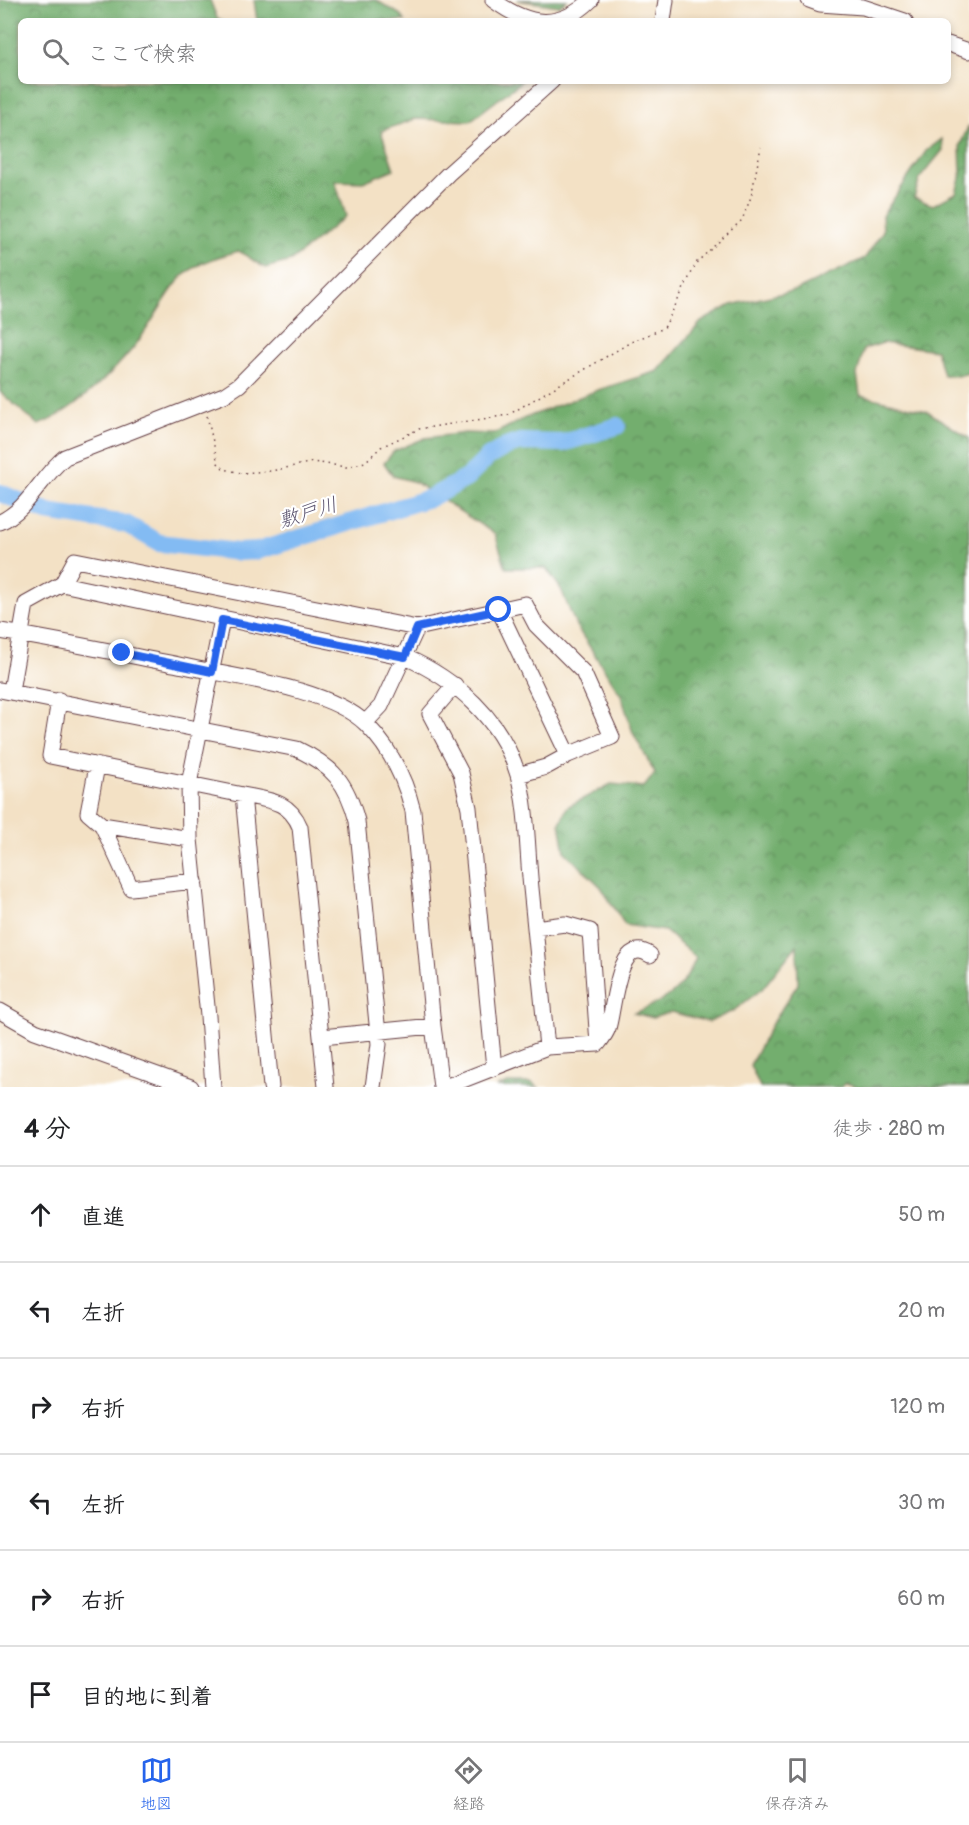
<!DOCTYPE html>
<html lang="ja">
<meta charset="utf-8">
<style>
:root{--surface:#fff;--page:#f2f2f2;--text:#202124;--muted:#757577;--line:#e0e0e0;--accent:#2563eb}
body{margin:0;font-family:Pangolin,"Klee One",sans-serif;background:var(--page);color:var(--text)}
.stop{position:absolute;width:18px;height:18px;margin:-14px;border:4px solid #2563eb;border-radius:50%;background:#fff}
.stop.end{background:#2563eb;border-color:#fff;box-shadow:0 2px 6px #0008}
.list{margin:0;padding:0;list-style:none}
h2{display:flex;justify-content:space-between;align-items:center;height:78px;margin:0;padding:0 24px;font-size:26px}
h2 small{font-size:20px;font-weight:400;color:var(--muted)}
.list li{display:grid;grid-template-columns:39px 1fr auto;gap:18px;align-items:center;box-sizing:border-box;height:96px;padding:0 24px;border-top:2px solid var(--line)}
.list b{display:block;font-size:22px;white-space:nowrap}
.list em{font-size:20px;font-style:normal;color:var(--muted)}
.icon{flex:none;width:33px;height:33px;fill:none;stroke:currentColor;stroke-width:2;stroke-linecap:round;stroke-linejoin:round}
.map{position:relative;flex:none;width:969px;height:1087px;overflow:hidden}
.search{position:absolute;background:var(--surface);box-shadow:0 3px 9px #0003;left:18px;right:18px;top:18px;height:66px;display:flex;align-items:center;gap:15px;box-sizing:border-box;padding:0 21px;border-radius:9px;color:var(--muted);font-size:22px}
.sheet{height:654px;background:var(--surface)}
nav{display:flex;justify-content:space-around;align-items:center;box-sizing:border-box;height:84px;border-top:2px solid var(--line);background:var(--surface);font-size:16px;color:var(--muted)}
nav a{display:grid;justify-items:center;gap:3px}
nav .on{color:var(--accent)}
.map>svg:first-child{display:block}
.forest{fill:url(#forest-crowns);stroke:#5e664c;stroke-width:1.5}
.lines{fill:none;stroke-linecap:round;stroke-linejoin:round}
.river{stroke:#83bbf3;stroke-width:18}
.minor-casing{stroke:#633c42;stroke-width:17}
.path{stroke:#633c42;stroke-width:1.5;stroke-dasharray:1.5 4.5;stroke-linecap:butt}
.minor{stroke:#fff;stroke-width:15}
.route{stroke:#2563eb;stroke-width:8}
.labels{text-anchor:middle;stroke-width:4.5;stroke-linejoin:round;paint-order:stroke}
.water-label{font-size:20px;font-style:italic;fill:#5e5671;stroke:#fff}
</style>
<div class="map">
<svg width="969" height="1087" viewBox="0 0 969 1087">
<defs>
<pattern id="forest-crowns" width="20" height="18" patternUnits="userSpaceOnUse" patternTransform="scale(1.5)"><rect width="20" height="18" fill="#73ae6e"/><path d="M2 6a3 3 0 1 1 6 0M12 15a3 3 0 1 1 6 0" fill="none" stroke="#608d5b"/></pattern>
</defs>
<rect width="100%" height="100%" fill="#fff"/>
<filter id="ink" filterUnits="userSpaceOnUse"><feTurbulence type="fractalNoise" baseFrequency=".0167" numOctaves="2"/><feDisplacementMap in="SourceGraphic" scale="12" xChannelSelector="R" yChannelSelector="G"/><feConvolveMatrix kernelMatrix="1 2 1 2 8 2 1 2 1" color-interpolation-filters="sRGB"/></filter>
<filter id="wash" filterUnits="userSpaceOnUse"><feTurbulence type="fractalNoise" baseFrequency=".008" numOctaves="4" result="noise"/><feDisplacementMap in="SourceGraphic" scale="24" xChannelSelector="R" yChannelSelector="G"/><feGaussianBlur stdDeviation="1.35" result="paint"/><feColorMatrix in="noise" values="0 0 0 0 0 0 0 0 0 0 0 0 0 0 0 0 0 1.4 0 .05"/><feComposite in="paint" operator="in"/></filter>
<g filter="url(#wash)">
<rect width="100%" height="100%" fill="#f3e1c5"/>
<path class="forest" d="M0 0H210L217 18 223 21H21V81H522L470 121 415 119 381 131 394 169 363 182 335 181 346 216 291 261 265 268 239 251C220 256 195 263 181 278 163 299 151 326 134 347 112 374 70 414 38 425L0 392Z
M254 0H376L401 15 405 21H257Z
M517 0H567L559 6Z
M969 125V373L958 376 943 375 936 350 883 343 864 349 857 374 860 395 927 411 969 438V1087H860L845 1083 841 1087H760L750 1065 774 1020 798 984 797 945 762 989 733 1011 709 1022 671 1012 653 1018 634 1013C667 1000 683 991 696 958L665 931 625 925 601 887 565 852 560 823 567 807 611 784 644 787 655 773 633 733 621 695 576 626 561 589 546 568H506L495 534 415 482 393 476 384 463 394 451 425 438 465 433 494 434 525 418 598 390 658 371 701 322 731 305 797 290 865 258 883 231 882 216 926 151 942 139 943 150 920 178 914 198 933 205 956 193 961 175 960 145Z
M508 1083H532L538 1087H496Z"/>
<g class="lines">
<path class="river" d="M0 493 47 512 126 524 159 543 238 552 257 551 430 498 467 478 488 457 505 447 521 442 563 443 617 426"/>
</g>
</g>
<g filter="url(#ink)">
<g class="lines">
<defs>
<path id="minor" d="M493 0C528 26 559 31 591 0
M809 0 820 4 863 7 905 21
M663 21 666 0
M948 44 969 51
M0 522C29 509 41 476 65 457L224 395 239 385 448 174 552 81
M62 584 405 657C456 679 502 720 518 775 528 810 527 852 531 888 536 941 542 994 547 1047L445 1087
M499 610 525 604 536 625 583 672 612 737 568 755
M0 631C62 641 123 654 184 666 234 677 330 688 366 724 390 748 405 779 413 811L433 1026
M455 685 430 714 461 773 469 808 494 1068
M0 690 297 749C333 766 347 783 357 821L379 1044 373 1087
M11 691 26 604 62 584 75 560 417 628
M59 700 50 756 243 795 271 1087
M365 723 381 706 417 628 499 610 568 755 546 767 518 775
M97 766 88 813 102 825 131 888 195 881
M243 795C268 800 289 800 300 827L326 1087
M102 825 190 839
M535 928 565 924 590 931 598 1044 547 1047
M0 1011 35 1031 191 1087
M322 1037 433 1026 441 1087
M598 1044C602 1039 606 1034 608 1028 614 1012 617 932 650 955
M213 1087 208 1016 190 839 189 784 222 619"/>
</defs>
<use href="#minor" class="minor-casing"/>
<path class="path" d="M207 416 218 463 224 469 241 473 271 471 313 462 346 467 365 462 381 447 419 429 508 415 631 342 664 328 697 262 742 220 751 197 761 147"/>
<use href="#minor" class="minor"/>
</g>
</g>
<g class="lines" filter="url(#ink)">
<path class="route" d="M122 653 212 672 222 620 405 657 417 628 499 610"/>
</g>
<g class="labels">
<g class="water-label">
<text transform="translate(308 512) rotate(-17)" y="7">敷戸川</text>
</g>
</g>
</svg>
<div class="stop" style="left:499px;top:610px"></div>
<div class="stop end" style="left:122px;top:653px"></div>
<div class="search"><svg class="icon" aria-label="search" viewBox="0 0 24 24"><circle cx="10" cy="10" r="6"/><path d="M15 15l6 6"/></svg>ここで検索</div>
</div>
<section class="sheet">
<h2>4 分<small>徒歩 · 280 m</small></h2>
<ul class="list">
<li><svg class="icon" aria-label="ahead" viewBox="0 0 24 24"><path d="M12 20V5M6 11l6-6 6 6"/></svg><div><b>直進</b></div><em>50 m</em></li>
<li><svg class="icon" aria-label="left" viewBox="0 0 24 24"><path d="M17 20v-9H6M10 6l-5 5 5 5"/></svg><div><b>左折</b></div><em>20 m</em></li>
<li><svg class="icon" aria-label="right" viewBox="0 0 24 24"><path d="M7 20v-9h11M14 6l5 5-5 5"/></svg><div><b>右折</b></div><em>120 m</em></li>
<li><svg class="icon" aria-label="left" viewBox="0 0 24 24"><path d="M17 20v-9H6M10 6l-5 5 5 5"/></svg><div><b>左折</b></div><em>30 m</em></li>
<li><svg class="icon" aria-label="right" viewBox="0 0 24 24"><path d="M7 20v-9h11M14 6l5 5-5 5"/></svg><div><b>右折</b></div><em>60 m</em></li>
<li><svg class="icon" aria-label="arrive" viewBox="0 0 24 24"><path d="M6 21V4h12l-3 4 3 4H6"/></svg><div><b>目的地に到着</b></div></li>
</ul>
</section>
<nav>
<a class="on"><svg class="icon" aria-label="map" viewBox="0 0 24 24"><path d="M3 6l6-2 6 2 6-2v14l-6 2-6-2-6 2zM9 4v14M15 6v14"/></svg>地図</a>
<a><svg class="icon" aria-label="directions" viewBox="0 0 24 24"><path d="M12 3l9 9-9 9-9-9zM9 14v-3h6M13 9l2 2-2 2"/></svg>経路</a>
<a><svg class="icon" aria-label="saved" viewBox="0 0 24 24"><path d="M7 4h10v16l-5-4-5 4z"/></svg>保存済み</a>
</nav>
